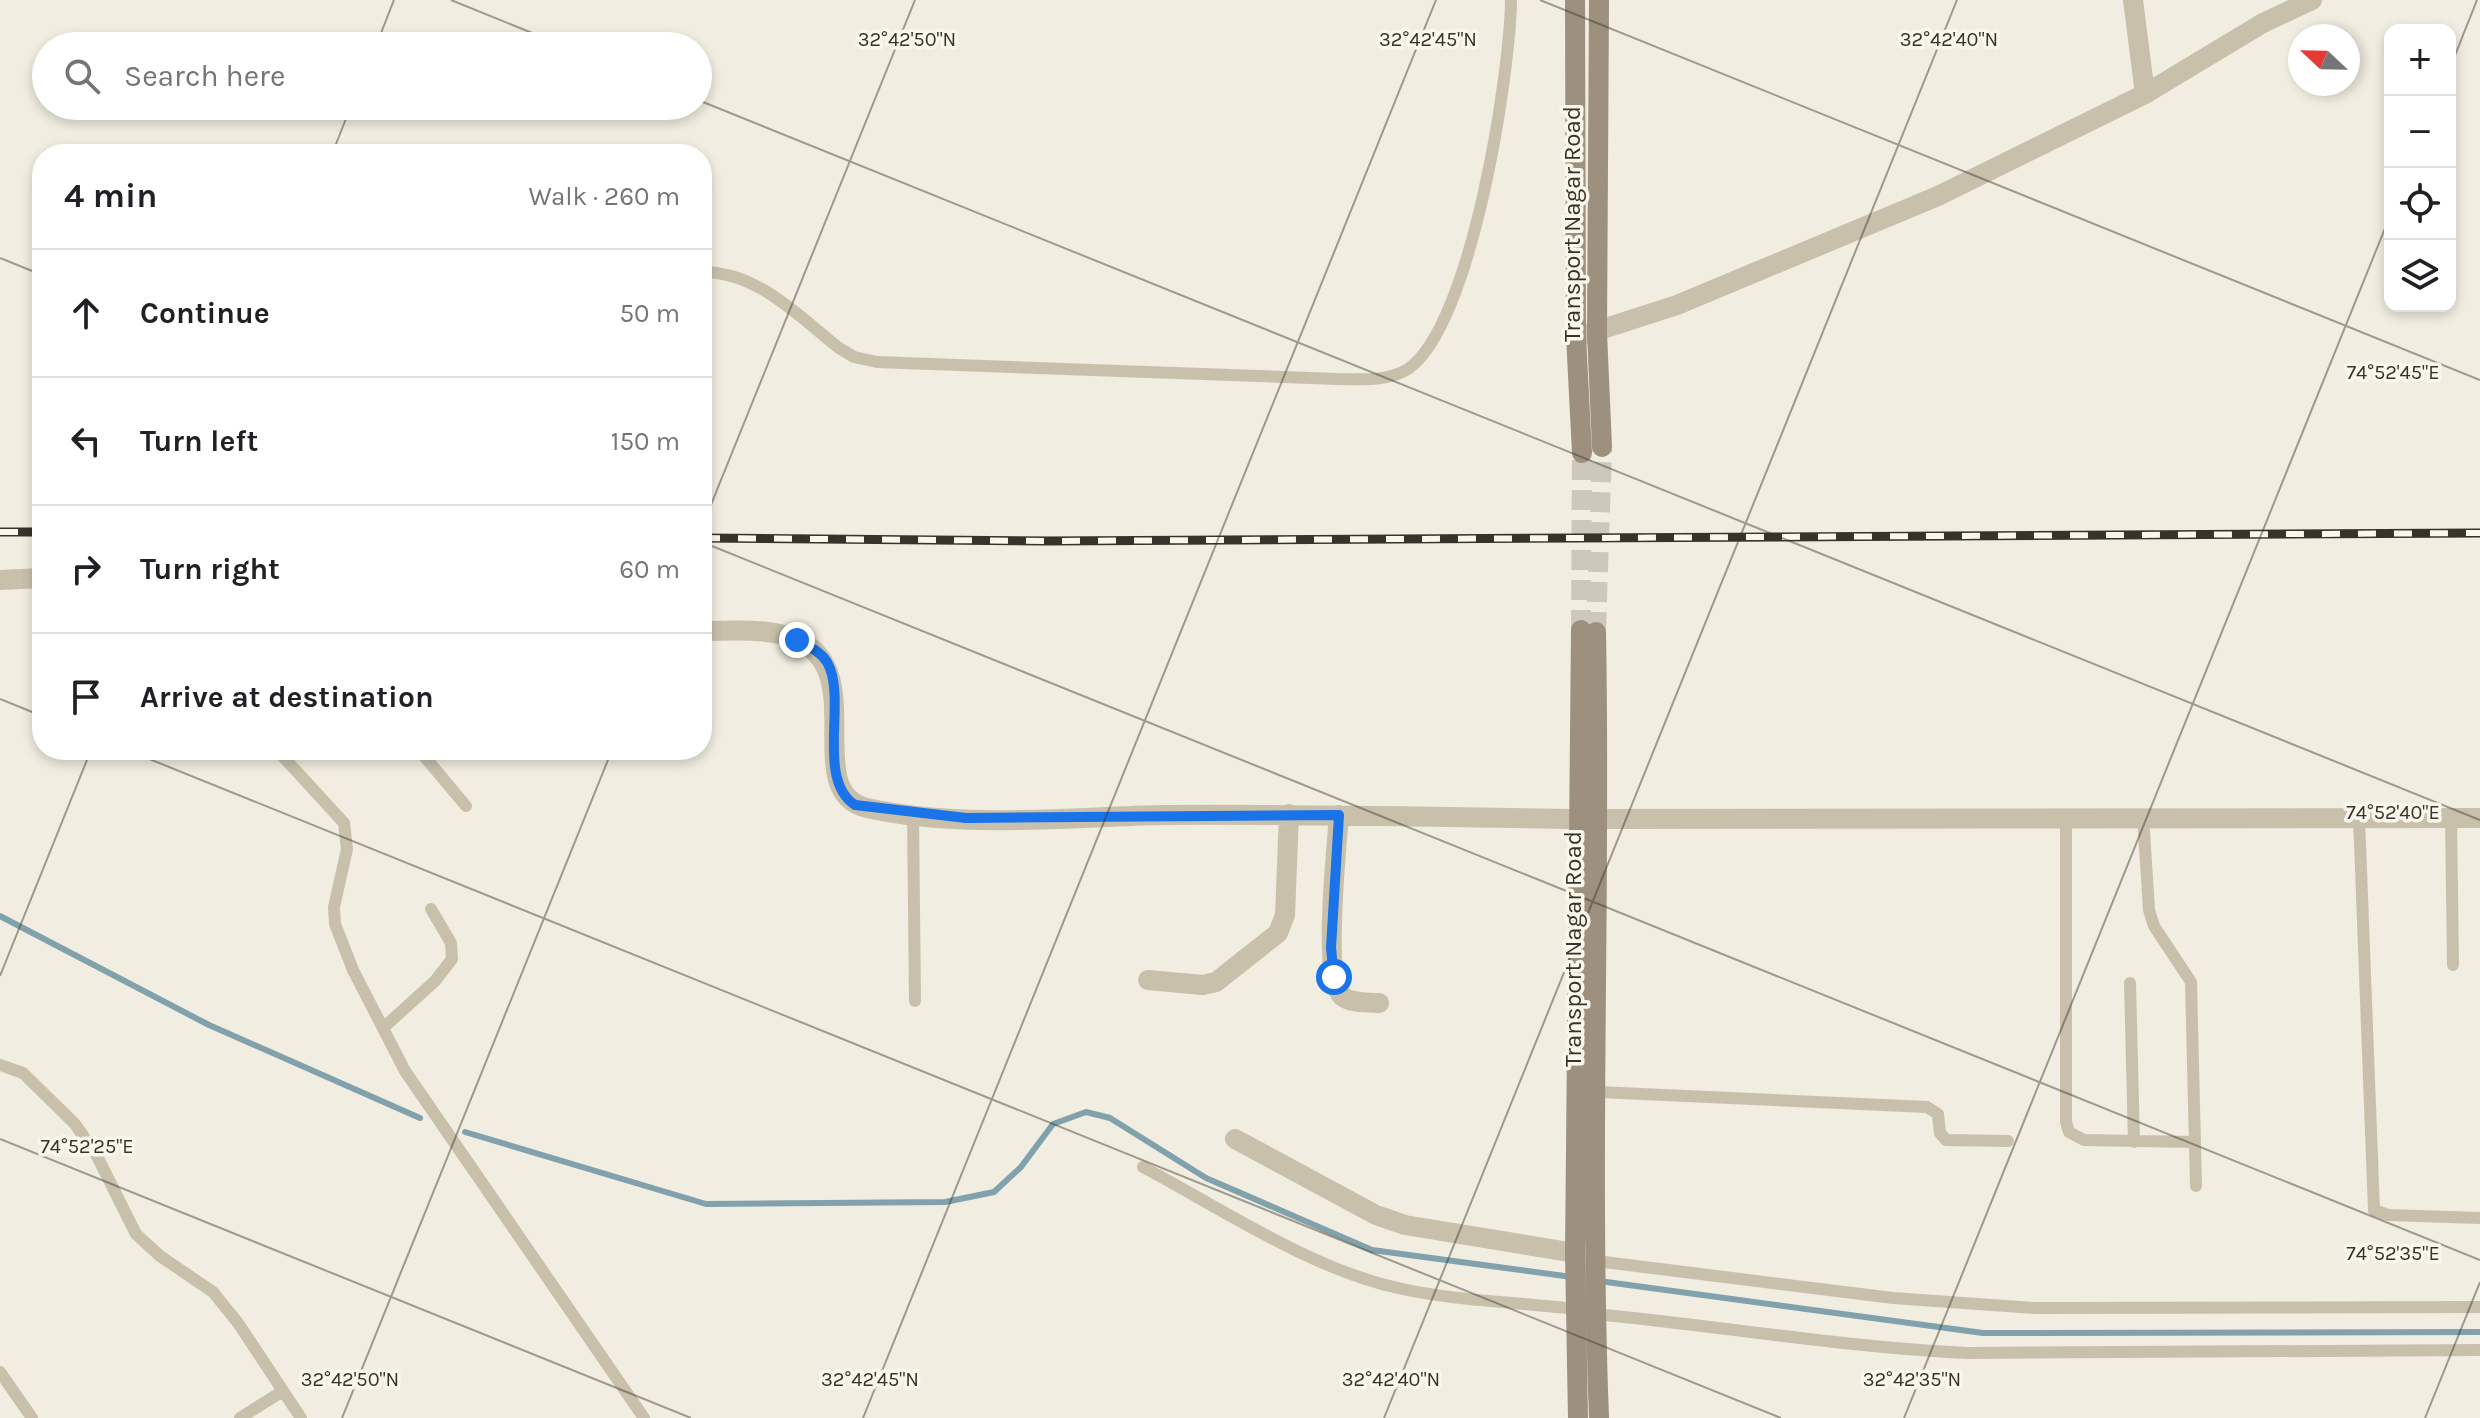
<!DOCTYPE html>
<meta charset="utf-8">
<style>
:root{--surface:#fff;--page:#f2f2f2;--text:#202124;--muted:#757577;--line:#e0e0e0}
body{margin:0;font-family:Karla,sans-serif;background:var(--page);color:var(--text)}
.controls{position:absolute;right:24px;top:24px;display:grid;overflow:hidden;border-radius:16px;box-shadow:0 4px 12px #0003}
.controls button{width:72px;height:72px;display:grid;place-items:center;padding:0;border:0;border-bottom:2px solid var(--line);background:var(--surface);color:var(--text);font:40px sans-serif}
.compass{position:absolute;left:2288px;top:24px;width:72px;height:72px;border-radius:50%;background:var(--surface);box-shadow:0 4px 12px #0003;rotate:292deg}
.stop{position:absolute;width:24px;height:24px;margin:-18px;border:6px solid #1a73e8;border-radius:50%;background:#fff}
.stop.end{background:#1a73e8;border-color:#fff;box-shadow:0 2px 8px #0008}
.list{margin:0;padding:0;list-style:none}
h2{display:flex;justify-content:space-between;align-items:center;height:104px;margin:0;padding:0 32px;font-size:34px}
h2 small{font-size:26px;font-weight:400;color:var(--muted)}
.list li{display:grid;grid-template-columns:52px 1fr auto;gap:24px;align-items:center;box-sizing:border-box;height:128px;padding:0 32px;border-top:2px solid var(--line)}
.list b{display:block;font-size:30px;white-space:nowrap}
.list em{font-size:26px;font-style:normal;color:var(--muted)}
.icon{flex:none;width:44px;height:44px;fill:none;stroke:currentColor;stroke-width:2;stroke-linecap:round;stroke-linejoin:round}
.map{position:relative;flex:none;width:2480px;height:1418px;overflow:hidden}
.search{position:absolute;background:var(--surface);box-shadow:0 4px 12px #0003;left:32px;top:32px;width:680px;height:88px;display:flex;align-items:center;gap:20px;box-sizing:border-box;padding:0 28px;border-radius:44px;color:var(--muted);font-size:30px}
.panel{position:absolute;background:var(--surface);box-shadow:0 4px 12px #0003;left:32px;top:144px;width:680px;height:616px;border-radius:32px}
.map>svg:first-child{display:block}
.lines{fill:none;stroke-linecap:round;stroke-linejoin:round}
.stream{stroke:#81a1ac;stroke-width:6}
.secondary-tunnel{stroke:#ccc8bc;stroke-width:20;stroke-dasharray:20 10;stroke-linecap:butt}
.service{stroke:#c9c0ac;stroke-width:12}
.minor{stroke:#c9c0ac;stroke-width:20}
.secondary{stroke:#9d907e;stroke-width:20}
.rail-casing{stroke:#38322b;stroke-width:9}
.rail{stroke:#f9f6ec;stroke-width:6;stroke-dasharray:18;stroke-linecap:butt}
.route{stroke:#1a73e8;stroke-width:10}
.ticks{fill:none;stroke:#38322b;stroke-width:2;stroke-opacity:0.45}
.labels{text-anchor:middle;stroke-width:7;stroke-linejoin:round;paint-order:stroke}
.street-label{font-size:24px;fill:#38322b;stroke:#f9f6ec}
.ticks-label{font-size:20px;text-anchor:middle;fill:#38322b;stroke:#f9f6ec;stroke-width:7;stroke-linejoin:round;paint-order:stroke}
</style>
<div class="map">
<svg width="2480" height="1418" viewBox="0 0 2480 1418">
<rect width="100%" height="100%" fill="#f1ede0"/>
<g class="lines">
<path class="stream" d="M0 916 209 1025 420 1118
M465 1132 706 1204 945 1202 994 1192 1021 1167 1053 1124 1086 1112 1110 1118 1206 1178 1372 1250 1572 1277
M1599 1281 1983 1333 2480 1332"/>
<path class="secondary-tunnel" d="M1581 630 1582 453
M1596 632 1602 447"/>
<path class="service" d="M702 272C758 272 797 315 839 348L854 357 877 362 1337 379C1360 379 1387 382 1408 369 1471 327 1510 76 1511 0
M277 750 344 823 347 849 334 907 335 924 353 970 405 1071 644 1418
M419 750 466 806
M913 814 915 1001
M2143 816 2149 910 2154 926 2191 982 2196 1186
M2066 817V1122L2069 1132 2084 1140 2195 1142
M2359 817 2374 1210 2388 1215 2480 1218
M2451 818 2453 965
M2130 983 2134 1142
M383 1028 435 981 452 959 451 943 431 909
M0 1065 23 1073 75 1124 97 1156 136 1234 160 1256 213 1292 238 1323 301 1418
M1598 1092 1927 1107 1938 1114 1940 1133 1946 1140 2008 1141
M1143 1167C1222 1209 1311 1269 1398 1288 1455 1301 1517 1302 1575 1309
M1596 1261 1893 1298 2035 1308 2480 1307
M1595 1314C1719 1326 1843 1347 1967 1353L2480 1350
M0 1372 32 1418
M240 1418 283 1391"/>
<path class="minor" d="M2133 0 2145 94
M1584 335 1677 305 1938 196 2145 94 2263 23 2312 0
M0 580 42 578
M702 631C732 631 769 627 798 640 870 672 800 793 867 808 962 829 1067 817 1163 815 1302 814 1441 817 1581 819
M1339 815C1337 846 1322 978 1342 996 1351 1004 1368 1002 1379 1003
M1600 819 2480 818
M1148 980 1203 985 1216 982 1278 933 1285 915 1289 814
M1235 1139 1376 1215 1405 1225 1575 1253"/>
<path class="secondary" d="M1575 0 1576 336 1582 453
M1599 0 1597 333 1602 447
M1596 632C1601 894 1589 1157 1599 1418
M1578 1418 1575 1253 1581 630"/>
<defs>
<path id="rail" d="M0 532H42
M702 538 1048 541 2480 533"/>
</defs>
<use href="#rail" class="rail-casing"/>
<use href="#rail" class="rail"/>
</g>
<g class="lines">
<path class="route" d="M797 640C808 646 820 651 827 662 848 698 815 779 855 805L966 818 1339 815 1331 948 1334 977"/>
</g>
<path class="ticks" d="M451 0 564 46M1540 0 2480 380M376 46 394 0M2450 68 2477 0M698 100 2480 820M332 154 351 106M0 258 42 275M702 527 915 0M702 542 2480 1260M0 699 42 716M127 750 1781 1418M0 976 91 750M0 1139 691 1418M342 1418 612 750M863 1418 1436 0M1384 1418 1957 0M1904 1418 2390 216M2425 1418 2480 1282"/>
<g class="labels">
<g class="street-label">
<text transform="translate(1572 224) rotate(-90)" y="8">Transport Nagar Road</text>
<text transform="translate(1573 949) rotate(-90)" y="8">Transport Nagar Road</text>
</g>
</g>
<g class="ticks-label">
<text x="907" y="46">32°42'50"N</text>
<text x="1428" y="46">32°42'45"N</text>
<text x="1949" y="46">32°42'40"N</text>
<text x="2393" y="379">74°52'45"E</text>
<text x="2393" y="819">74°52'40"E</text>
<text x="87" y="1153">74°52'25"E</text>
<text x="2393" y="1260">74°52'35"E</text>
<text x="350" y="1386">32°42'50"N</text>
<text x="870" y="1386">32°42'45"N</text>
<text x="1391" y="1386">32°42'40"N</text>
<text x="1912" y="1386">32°42'35"N</text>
</g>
</svg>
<div class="controls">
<button>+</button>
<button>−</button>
<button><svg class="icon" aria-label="locate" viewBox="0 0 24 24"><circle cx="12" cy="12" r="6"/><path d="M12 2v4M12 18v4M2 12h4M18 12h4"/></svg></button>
<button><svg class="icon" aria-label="layers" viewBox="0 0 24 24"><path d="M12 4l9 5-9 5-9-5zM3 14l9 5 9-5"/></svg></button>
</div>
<svg class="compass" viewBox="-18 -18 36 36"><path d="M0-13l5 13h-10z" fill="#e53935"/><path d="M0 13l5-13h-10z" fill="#757577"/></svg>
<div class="stop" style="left:1334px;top:977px"></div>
<div class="stop end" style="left:797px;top:640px"></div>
<div class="search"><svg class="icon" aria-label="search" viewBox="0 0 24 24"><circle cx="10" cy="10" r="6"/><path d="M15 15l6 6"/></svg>Search here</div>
<section class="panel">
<h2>4 min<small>Walk · 260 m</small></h2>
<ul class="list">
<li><svg class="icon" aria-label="ahead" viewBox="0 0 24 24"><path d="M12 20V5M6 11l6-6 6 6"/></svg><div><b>Continue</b></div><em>50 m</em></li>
<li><svg class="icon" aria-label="left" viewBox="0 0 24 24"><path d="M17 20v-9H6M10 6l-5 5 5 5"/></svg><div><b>Turn left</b></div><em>150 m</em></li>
<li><svg class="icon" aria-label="right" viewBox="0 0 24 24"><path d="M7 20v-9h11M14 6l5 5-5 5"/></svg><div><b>Turn right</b></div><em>60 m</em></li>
<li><svg class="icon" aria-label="arrive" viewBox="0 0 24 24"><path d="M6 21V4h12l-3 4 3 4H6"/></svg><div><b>Arrive at destination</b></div></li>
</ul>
</section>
</div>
